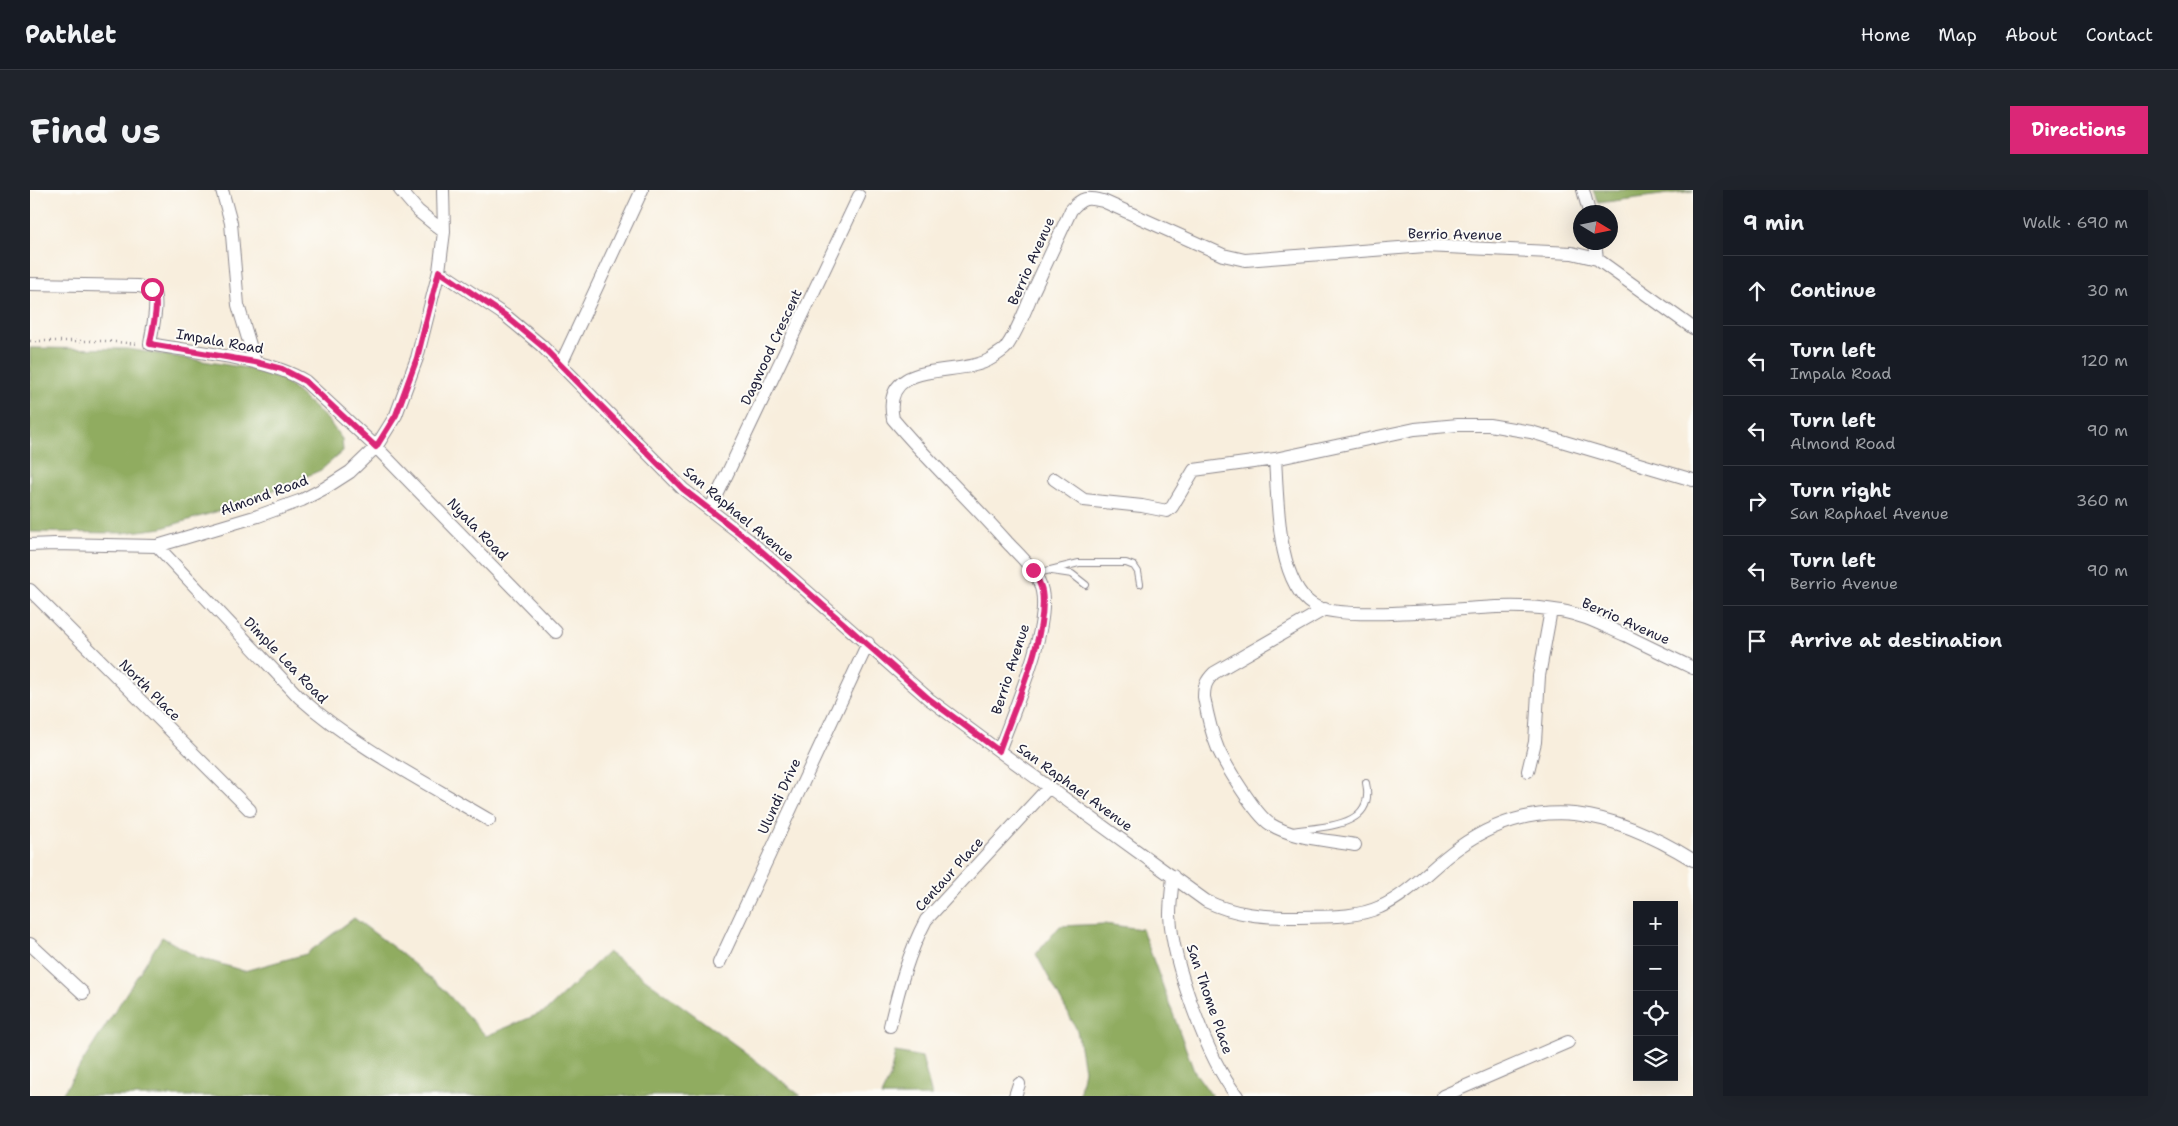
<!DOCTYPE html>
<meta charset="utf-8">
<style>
:root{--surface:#171b24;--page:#20242c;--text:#f1f3f6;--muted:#9ea1a6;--line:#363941;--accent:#db2777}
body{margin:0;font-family:"Shantell Sans",sans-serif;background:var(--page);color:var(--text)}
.controls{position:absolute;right:15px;bottom:15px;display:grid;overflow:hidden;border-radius:0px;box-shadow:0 5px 20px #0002}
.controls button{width:45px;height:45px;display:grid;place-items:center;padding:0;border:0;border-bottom:1px solid var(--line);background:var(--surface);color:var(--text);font:25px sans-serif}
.compass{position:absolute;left:1543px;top:15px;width:45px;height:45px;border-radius:50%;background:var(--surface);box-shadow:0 5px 20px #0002;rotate:100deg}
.stop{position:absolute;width:15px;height:15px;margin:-11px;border:4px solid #db2777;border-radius:50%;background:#fff}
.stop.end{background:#db2777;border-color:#fff;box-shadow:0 1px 5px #0008}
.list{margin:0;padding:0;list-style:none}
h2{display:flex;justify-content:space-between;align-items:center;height:65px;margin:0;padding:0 20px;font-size:21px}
h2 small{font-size:16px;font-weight:400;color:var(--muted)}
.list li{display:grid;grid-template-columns:32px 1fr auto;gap:15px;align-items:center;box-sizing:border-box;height:70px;padding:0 20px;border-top:1px solid var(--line)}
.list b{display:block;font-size:19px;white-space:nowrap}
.list p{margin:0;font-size:16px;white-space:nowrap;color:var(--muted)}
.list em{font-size:16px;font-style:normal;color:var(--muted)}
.icon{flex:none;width:28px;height:28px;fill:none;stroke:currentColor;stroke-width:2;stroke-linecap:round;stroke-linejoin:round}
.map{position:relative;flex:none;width:1663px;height:906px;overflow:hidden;border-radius:0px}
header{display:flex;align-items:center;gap:30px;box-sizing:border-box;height:70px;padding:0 25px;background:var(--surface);border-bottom:1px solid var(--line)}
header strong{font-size:24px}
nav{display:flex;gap:28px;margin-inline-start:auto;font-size:18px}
.intro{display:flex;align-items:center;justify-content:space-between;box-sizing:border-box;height:120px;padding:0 30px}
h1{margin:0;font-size:35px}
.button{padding:12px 22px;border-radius:0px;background:var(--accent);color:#fff;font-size:18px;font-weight:700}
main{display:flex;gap:30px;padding:0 30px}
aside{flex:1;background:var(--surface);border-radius:0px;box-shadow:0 5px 20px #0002}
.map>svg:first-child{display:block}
.forest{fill:#90ac60;stroke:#59674e}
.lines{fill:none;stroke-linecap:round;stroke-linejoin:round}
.service-casing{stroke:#8d888c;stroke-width:8}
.minor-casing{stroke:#8d888c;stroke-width:14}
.path{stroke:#8d888c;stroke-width:2.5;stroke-dasharray:1 4;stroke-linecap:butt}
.service{stroke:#fff;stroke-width:6}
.minor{stroke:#fff;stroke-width:12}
.route{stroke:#db2777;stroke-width:6}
.labels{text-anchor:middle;stroke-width:4;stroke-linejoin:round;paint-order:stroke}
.street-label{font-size:14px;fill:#22223b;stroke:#fdfcf7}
</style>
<header>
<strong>Pathlet</strong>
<nav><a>Home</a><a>Map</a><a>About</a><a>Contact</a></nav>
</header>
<div class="intro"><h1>Find us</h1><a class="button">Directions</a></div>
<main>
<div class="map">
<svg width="1663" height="906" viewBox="0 0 1663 906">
<rect width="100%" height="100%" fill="#fdfcf7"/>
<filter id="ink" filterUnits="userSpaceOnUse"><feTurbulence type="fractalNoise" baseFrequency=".02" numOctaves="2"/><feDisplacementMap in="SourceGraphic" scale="10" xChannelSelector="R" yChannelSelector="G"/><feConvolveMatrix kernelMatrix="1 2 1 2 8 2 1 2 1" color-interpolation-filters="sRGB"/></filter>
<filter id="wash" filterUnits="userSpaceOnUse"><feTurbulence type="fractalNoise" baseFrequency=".0096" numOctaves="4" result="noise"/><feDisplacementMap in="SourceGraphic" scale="20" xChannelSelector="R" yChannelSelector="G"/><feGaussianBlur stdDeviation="1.12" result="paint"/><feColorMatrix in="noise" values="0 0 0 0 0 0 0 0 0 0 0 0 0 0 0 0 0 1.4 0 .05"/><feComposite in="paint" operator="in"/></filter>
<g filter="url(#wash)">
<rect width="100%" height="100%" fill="#f8eedd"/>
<path class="forest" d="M1563 0H1663V1L1568 13Z
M0 158 98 159 223 179 254 190 298 230 312 249 313 261 291 280 212 314 132 338 93 343 0 342Z
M324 728 367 760 414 800 456 846 516 821 578 762 711 859 771 906H31L132 747 167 767 214 781 276 764Z
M1074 734 1112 739 1164 881 1182 906H1049L1054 880 1047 840 1006 764 1030 736Z
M865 862 892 867 902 906H851L860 887Z"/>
</g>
<g filter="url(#ink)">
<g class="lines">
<defs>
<path id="service" d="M1022 381 1042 384 1056 395
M1004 384 1049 373H1096L1104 376 1108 382 1110 394
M1263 641C1293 636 1346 638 1336 593"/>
<path id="minor" d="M192 0 201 33 208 115 225 172
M370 0 388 21 414 42
M1553 0 1559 22
M1565 52 1567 69
M409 81 476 126 512 156 653 299 720 351 899 509 969 561 1176 711C1205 725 1233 727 1264 727 1292 726 1324 729 1350 717 1380 704 1402 676 1428 658 1509 600 1585 622 1663 670
M0 94 108 96 122 99C130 110 122 140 120 154 167 163 235 167 275 191L346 257 526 442
M531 174 612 0
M1245 269C1248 309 1246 391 1283 415 1307 432 1432 418 1467 417 1488 416 1510 417 1531 421 1554 425 1574 436 1595 445 1617 456 1640 467 1663 478
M1024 289 1054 310 1112 316 1137 321 1142 317 1164 280 1245 269 1385 239 1428 235H1459L1501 242 1663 290
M680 320 829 6
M0 355 24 354 127 356 228 326 272 310 295 298 320 282 346 257 366 225 387 168 409 81 414 42 413 0
M127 356 269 507C325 557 395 592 459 630
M0 400 220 620
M1295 419 1184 483C1176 491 1174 496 1174 507 1177 524 1181 542 1188 559 1196 576 1225 624 1240 634 1264 649 1298 650 1325 655
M969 561C983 522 1020 440 1012 401 1008 381 990 366 977 352 940 310 899 272 863 229 850 166 931 189 962 168 967 164 974 161 977 156 988 140 995 121 1002 104 1015 76 1028 48 1041 20 1052 7 1057 7 1073 11L1193 65 1215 70 1395 56 1542 63 1567 69 1663 138
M1498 581 1505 552 1509 486 1521 420
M1143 686C1142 699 1140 712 1140 725 1142 772 1178 870 1207 906
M0 754 53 803
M689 773 838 453
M860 836C869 798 878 764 896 730L1019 597
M985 906 989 894
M1413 906 1538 852"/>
</defs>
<use href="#service" class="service-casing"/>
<use href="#minor" class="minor-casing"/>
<path class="path" d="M0 151H75L108 154"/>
<use href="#service" class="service"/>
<use href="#minor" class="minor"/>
</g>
</g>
<g class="lines" filter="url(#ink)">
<path class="route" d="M122 99C131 112 122 139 120 154L225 172 252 179 275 191 346 257 366 225 387 168 409 81 476 126 512 156 653 299 720 351 899 509 969 561C983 520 1019 443 1012 401 1011 394 1006 387 1003 380"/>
</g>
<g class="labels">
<g class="street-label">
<text transform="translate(1425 44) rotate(1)" y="5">Berrio Avenue</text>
<text transform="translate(1001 71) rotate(-66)" y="5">Berrio Avenue</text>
<text transform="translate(190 151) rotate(10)" y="5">Impala Road</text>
<text transform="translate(741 157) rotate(-65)" y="5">Dagwood Crescent</text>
<text transform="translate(234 305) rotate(-20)" y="5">Almond Road</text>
<text transform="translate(709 324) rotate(40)" y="5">San Raphael Avenue</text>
<text transform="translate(448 339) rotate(46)" y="5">Nyala Road</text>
<text transform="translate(1596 431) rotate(24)" y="5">Berrio Avenue</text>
<text transform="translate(256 470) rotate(46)" y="5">Dimple Lea Road</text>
<text transform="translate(980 479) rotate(-72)" y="5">Berrio Avenue</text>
<text transform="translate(120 500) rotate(45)" y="5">North Place</text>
<text transform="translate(1045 597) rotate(36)" y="5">San Raphael Avenue</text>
<text transform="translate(749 606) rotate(-65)" y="5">Ulundi Drive</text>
<text transform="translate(919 684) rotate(-48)" y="5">Centaur Place</text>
<text transform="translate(1180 809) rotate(71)" y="5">San Thome Place</text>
</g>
</g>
</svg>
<div class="controls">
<button>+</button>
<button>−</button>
<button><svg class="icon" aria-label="locate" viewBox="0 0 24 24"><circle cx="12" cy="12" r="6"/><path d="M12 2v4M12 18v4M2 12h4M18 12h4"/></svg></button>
<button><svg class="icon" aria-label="layers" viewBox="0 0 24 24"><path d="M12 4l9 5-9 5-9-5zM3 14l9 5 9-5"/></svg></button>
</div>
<svg class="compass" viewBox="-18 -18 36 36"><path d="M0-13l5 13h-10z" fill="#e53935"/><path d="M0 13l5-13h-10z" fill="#9ea1a6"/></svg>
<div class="stop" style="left:122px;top:99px"></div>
<div class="stop end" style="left:1003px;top:380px"></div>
</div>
<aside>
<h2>9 min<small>Walk · 690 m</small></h2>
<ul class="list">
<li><svg class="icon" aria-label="ahead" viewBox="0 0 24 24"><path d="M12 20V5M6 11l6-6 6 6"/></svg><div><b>Continue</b></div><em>30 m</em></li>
<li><svg class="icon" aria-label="left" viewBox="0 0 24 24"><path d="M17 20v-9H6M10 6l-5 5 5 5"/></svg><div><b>Turn left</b><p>Impala Road</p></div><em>120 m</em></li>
<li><svg class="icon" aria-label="left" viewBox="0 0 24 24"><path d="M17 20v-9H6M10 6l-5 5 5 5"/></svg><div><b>Turn left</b><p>Almond Road</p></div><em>90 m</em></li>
<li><svg class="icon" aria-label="right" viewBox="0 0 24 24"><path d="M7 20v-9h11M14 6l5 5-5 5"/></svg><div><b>Turn right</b><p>San Raphael Avenue</p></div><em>360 m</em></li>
<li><svg class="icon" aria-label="left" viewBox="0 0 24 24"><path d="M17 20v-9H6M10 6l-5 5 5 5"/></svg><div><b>Turn left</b><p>Berrio Avenue</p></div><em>90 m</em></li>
<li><svg class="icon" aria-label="arrive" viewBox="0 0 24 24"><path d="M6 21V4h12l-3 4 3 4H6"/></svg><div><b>Arrive at destination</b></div></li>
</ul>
</aside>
</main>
